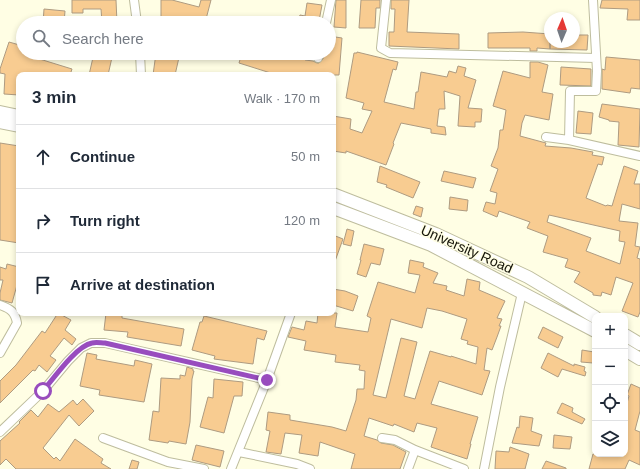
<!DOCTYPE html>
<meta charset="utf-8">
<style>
:root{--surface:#fff;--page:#f2f2f3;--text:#1f2937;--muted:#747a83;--line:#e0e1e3}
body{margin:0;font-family:Arial,sans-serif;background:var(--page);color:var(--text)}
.controls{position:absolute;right:12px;bottom:12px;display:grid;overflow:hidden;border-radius:8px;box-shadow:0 2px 6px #0003}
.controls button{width:36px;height:36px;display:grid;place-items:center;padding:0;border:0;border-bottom:1px solid var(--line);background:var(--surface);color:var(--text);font:20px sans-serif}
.compass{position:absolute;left:544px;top:12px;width:36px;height:36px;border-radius:50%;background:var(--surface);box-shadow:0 2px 6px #0003;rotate:2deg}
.stop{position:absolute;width:12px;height:12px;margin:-9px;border:3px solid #984cbe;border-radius:50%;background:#fff}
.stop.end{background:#984cbe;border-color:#fff;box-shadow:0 1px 4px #0008}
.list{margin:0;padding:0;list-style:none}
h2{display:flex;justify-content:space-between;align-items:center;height:52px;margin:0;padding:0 16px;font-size:17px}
h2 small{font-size:13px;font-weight:400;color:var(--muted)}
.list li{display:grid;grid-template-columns:26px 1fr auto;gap:12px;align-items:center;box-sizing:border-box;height:64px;padding:0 16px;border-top:1px solid var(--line)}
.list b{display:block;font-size:15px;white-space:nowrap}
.list em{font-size:13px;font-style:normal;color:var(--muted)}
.icon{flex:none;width:22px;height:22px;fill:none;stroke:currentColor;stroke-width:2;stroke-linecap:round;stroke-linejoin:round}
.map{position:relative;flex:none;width:640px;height:469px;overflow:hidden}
.search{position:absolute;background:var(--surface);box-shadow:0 2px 6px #0003;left:16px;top:16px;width:320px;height:44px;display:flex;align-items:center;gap:10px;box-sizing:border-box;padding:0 14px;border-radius:22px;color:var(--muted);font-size:15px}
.panel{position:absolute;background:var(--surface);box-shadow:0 2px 6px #0003;left:16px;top:72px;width:320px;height:244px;border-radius:8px}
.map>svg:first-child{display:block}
.building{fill:#f8cc91;stroke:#ae9b81;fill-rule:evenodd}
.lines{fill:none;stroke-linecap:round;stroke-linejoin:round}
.street-casing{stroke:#bebd9e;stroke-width:10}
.primary-casing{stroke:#bebd9e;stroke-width:14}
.street{stroke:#fff;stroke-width:8}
.primary{stroke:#fff;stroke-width:12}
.route{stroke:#984cbe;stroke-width:5}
.labels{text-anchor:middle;stroke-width:3;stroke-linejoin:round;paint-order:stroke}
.street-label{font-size:14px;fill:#141308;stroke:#fffee4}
</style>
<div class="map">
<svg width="640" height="469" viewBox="0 0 640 469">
<rect width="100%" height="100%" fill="#fffee4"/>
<path class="building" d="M72 0H116L117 23H102L101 9H83V13H72Z
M161 0H172L199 7 201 0H211L205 23H181L183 17H161Z
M336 0H346V28L334 27Z
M361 0H380V8H376L375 28H359Z
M391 0H409L407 32 459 34V49L389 46V32H394L395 9H391Z
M602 0H640V20H627L628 9 600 8Z
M307 3 322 5 319 21H321V23H297L300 15 305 16Z
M44 9 65 11 64 23H43Z
M523 32 550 34V49L537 48V51H530V48H488V33Z
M574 35H588L587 50 550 49V42H574Z
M329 36 342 38 339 75H277L239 63 242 53H307L305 60 313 61 317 63H319L323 59 324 53H329Z
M9 42 23 46V53H35L33 57 72 69 70 75H19V95L4 94 5 74 0 73V69Z
M357 52 398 62 396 70 393 69 384 102 414 109 416 92H418L421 72 447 77 449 71 456 73 458 66 466 68 464 76 476 80 468 108 482 109 481 122H475V127L458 126 460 96 444 91 445 109H439L437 126 445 127 446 135 431 133V129L401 123 393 143 394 144 386 165 346 151V153L333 151V116L351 119 350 129 362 133 372 111 362 109 364 103 346 98 354 53H357Z
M94 53H113L108 75H89Z
M156 53H180L175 75H153Z
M606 57 640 60V89L631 88 630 93 602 89V69L605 70Z
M530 62H538L548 65 542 92 553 94 549 120 525 115 522 123 520 136 546 143 545 146 571 148 593 152 592 155 604 157 602 165 598 164 586 198 606 206 607 205 612 206 624 166 638 171 634 184H640V209L622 204 619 221 638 223 635 246 640 247 637 258 640 259V312L638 317 622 311 633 283 616 277 611 295 602 292 601 296 593 295V293L574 282 580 272 565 267 568 259 543 252 548 236 527 228 530 222 499 211 497 217 483 211 486 202 495 204 497 193 490 191 498 169 491 166 498 148 500 130H503L506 110 493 106 503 71 530 78ZM549 215 620 231 619 241 625 242 620 264 586 251 591 238 547 222Z
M561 67 591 69V86L560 85Z
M602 104 640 109 639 147 618 145 619 122 609 121V120L599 117Z
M578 111 593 113 591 134 576 133Z
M0 143 19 146V243L0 240Z
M380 166 420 182 413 198 386 187 387 185 377 182Z
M444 171 476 178 473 188 441 181Z
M450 197 468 200 467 211 449 209Z
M416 206 423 208 421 217 413 214Z
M347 229 354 231 351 246 343 244Z
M333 235 343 239 334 264H333Z
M364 244 384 249 380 265 371 263 366 277 357 274 361 260H360Z
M410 260 424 263 423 267 438 273 433 283 447 286 446 290 464 296 467 279 480 282 479 290 505 301 497 318 502 319 499 326H501L497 337 492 350 487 348 484 370 490 371 482 395 439 381 431 404 478 417 470 444H471L467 459 431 447 437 428 417 423 414 432 394 424 393 426 369 418 364 436 377 440 381 443 393 445 406 452 400 469H351L355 454 320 442 318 456 299 453 302 435 285 433 281 454 266 452 270 431 266 430 268 412 290 415V420L332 427 346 431 356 400 357 389H364L365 371 359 370 360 365 335 362 336 355 304 350 306 341 288 337 292 327 304 330 306 321 317 323 318 313H337L335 327 368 332 371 318 367 316 378 282 415 293 420 275 408 273ZM427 308 442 311 467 319 461 339 468 341 467 344 478 347 476 364 451 356V357L430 351 415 399 404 396 417 342 401 338 386 398 373 395 391 319 422 328Z
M7 264 19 267V278L12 303 0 300V293L3 280H0V267L6 269Z
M333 289 345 291 358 296 353 311 333 305Z
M58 313 71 320 65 330 76 339 72 345 64 338 50 356 56 360 47 372 39 365 35 371 33 370 0 403V381L16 365 42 331 45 333Z
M106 313 122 314V318L184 329 181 346 127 337 128 332 104 330Z
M204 316 267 331 264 340 257 338 253 364 214 359 215 356 192 350 200 322H202Z
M543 327 563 337 558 348 538 338Z
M582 350 594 352 593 363 581 362Z
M87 353 97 355 96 359 134 366 135 360 152 364 144 402 99 395 100 390 80 386Z
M548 353 574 366V364L585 367 584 371 586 372 585 376 562 369 558 377 541 368Z
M187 367 193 369V371H194L192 379 190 422 186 444 169 441 168 443 149 440 153 411 159 412 161 378 180 379V375L185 376Z
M214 379 243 382 242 396H234L224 433 200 427 208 397 213 398Z
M631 384 640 388V411L635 430 640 432V465L629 460 625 469H589L593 454H625V410L629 396 627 395Z
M83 399 94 411 79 426 69 415 43 448 54 459 56 457 60 461 75 439 103 459 101 463 111 469H16L6 459 0 465V441L20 423 19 422 31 410 38 417 48 404 59 412 73 400 77 405Z
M562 403 573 408 572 412 585 419 582 424 557 413Z
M520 416 533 418 531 431 542 435 539 446 512 443 517 427 519 428Z
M554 435 572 437 570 449 553 448Z
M196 445 224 451 220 467 192 460Z
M510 447 529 454 525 469H495L496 451 509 452Z
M132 460 139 462 137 469H129Z
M546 461 566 468V469H542Z"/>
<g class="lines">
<defs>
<path id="street" d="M134 0 137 23
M386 0 381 48 390 53 596 58
M326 23 331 0
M140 53 141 75
M318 58 319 53
M546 137 569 140 640 156
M569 140 570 91H596L597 71 593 0
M0 305C11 309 15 312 17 323L0 353
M0 432 43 391 68 361 81 348 91 343H105L267 380
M103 438 168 462 204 469
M382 438 395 440 415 450 464 469
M239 452 297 464 310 469
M231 469 267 380 291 313
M408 469 415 450
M484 469 500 387 522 293"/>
<path id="primary" d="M0 112 19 116
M0 122 19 126
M333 194 436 234 528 277 595 317
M333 208 431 245 595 331
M625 335 640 344
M625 350 640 359"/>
</defs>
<use href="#street" class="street-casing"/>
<use href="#primary" class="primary-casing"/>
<use href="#street" class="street"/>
<use href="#primary" class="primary"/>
</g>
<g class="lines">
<path class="route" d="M43 391C54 378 76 346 92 343 96 342 101 343 105 343L267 380"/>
</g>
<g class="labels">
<g class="street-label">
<text transform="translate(467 249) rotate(24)" y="5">University Road</text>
</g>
</g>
</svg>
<div class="controls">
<button>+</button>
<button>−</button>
<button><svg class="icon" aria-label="locate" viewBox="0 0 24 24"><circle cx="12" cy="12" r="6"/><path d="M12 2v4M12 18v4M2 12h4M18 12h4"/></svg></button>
<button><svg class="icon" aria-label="layers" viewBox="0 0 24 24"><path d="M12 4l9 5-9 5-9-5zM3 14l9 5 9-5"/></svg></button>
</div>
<svg class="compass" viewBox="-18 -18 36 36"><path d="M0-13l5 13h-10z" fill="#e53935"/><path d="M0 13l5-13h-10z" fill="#747a83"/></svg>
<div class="stop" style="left:43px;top:391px"></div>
<div class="stop end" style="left:267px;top:380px"></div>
<div class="search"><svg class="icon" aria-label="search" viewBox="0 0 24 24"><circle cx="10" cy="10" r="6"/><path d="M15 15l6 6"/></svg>Search here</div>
<section class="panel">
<h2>3 min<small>Walk · 170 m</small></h2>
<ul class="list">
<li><svg class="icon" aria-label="ahead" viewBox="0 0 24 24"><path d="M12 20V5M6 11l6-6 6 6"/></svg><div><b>Continue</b></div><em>50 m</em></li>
<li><svg class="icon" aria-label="right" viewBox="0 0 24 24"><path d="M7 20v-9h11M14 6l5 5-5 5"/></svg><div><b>Turn right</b></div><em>120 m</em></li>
<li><svg class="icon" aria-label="arrive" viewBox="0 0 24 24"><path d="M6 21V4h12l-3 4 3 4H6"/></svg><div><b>Arrive at destination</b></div></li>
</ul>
</section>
</div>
